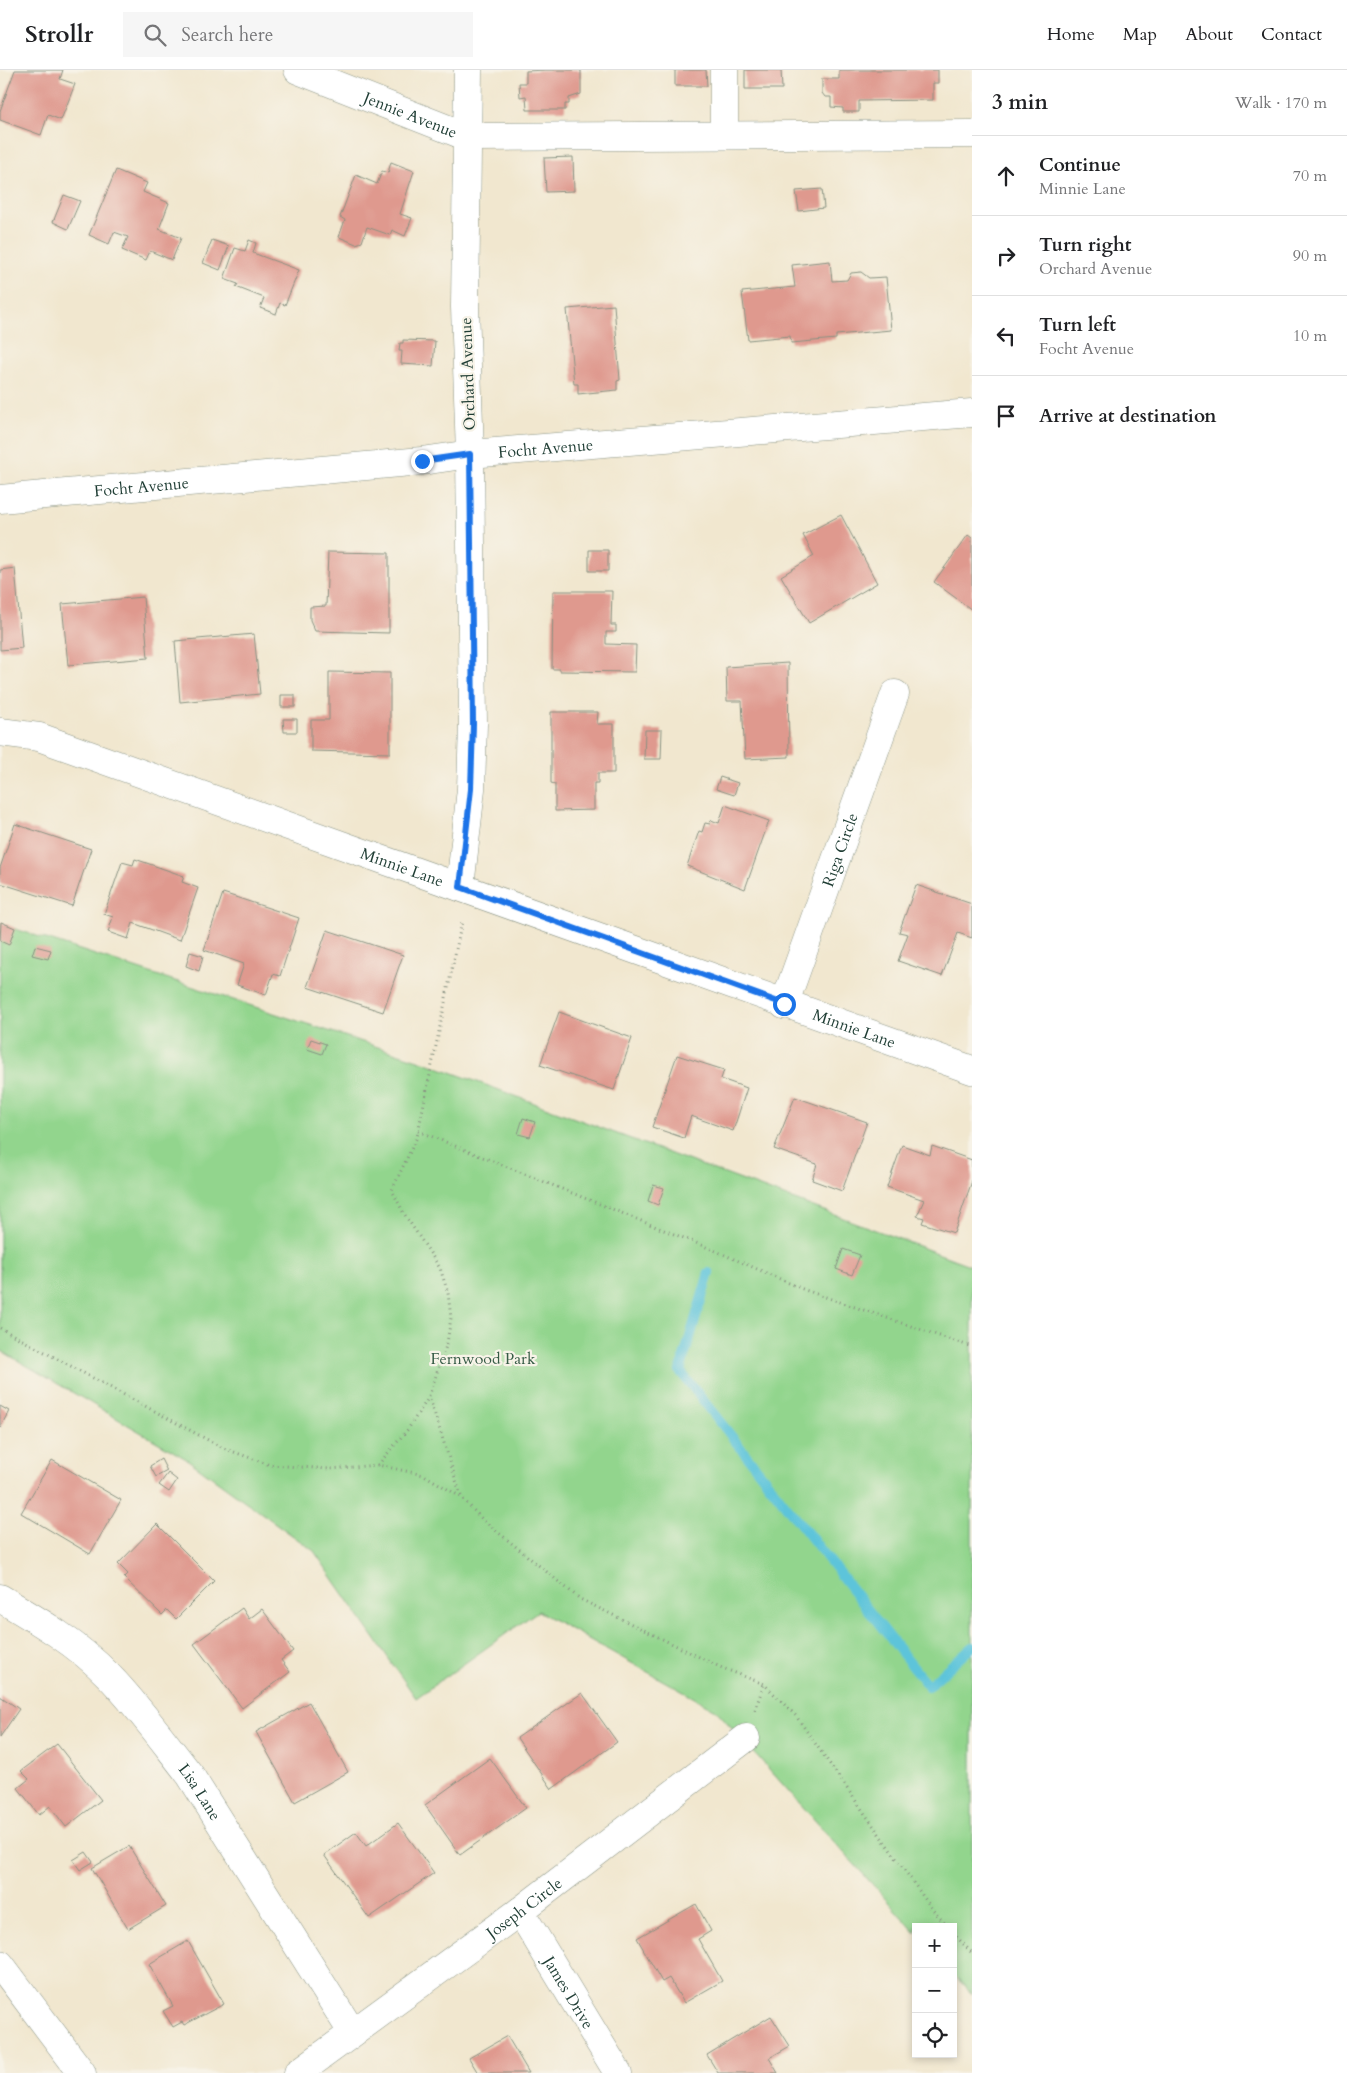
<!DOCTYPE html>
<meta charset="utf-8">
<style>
:root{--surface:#fff;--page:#f6f6f6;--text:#202124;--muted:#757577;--line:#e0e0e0}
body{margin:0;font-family:Cardo,serif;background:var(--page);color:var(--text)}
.controls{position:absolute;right:15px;bottom:15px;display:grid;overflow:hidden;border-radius:0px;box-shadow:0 2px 8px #0003}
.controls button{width:45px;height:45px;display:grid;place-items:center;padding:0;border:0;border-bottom:1px solid var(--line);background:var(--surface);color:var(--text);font:25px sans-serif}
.stop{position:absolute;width:15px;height:15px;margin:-11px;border:4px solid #1a73e8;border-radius:50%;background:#fff}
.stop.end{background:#1a73e8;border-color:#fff;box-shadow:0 1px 5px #0008}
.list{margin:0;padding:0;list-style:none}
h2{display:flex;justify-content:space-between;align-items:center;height:65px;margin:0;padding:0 20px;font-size:21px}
h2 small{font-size:16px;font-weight:400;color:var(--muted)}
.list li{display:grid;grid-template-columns:32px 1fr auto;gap:15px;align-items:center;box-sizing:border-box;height:80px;padding:0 20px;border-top:1px solid var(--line)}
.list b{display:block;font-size:19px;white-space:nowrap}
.list p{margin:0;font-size:16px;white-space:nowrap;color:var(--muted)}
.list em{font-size:16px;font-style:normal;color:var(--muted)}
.icon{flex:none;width:28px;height:28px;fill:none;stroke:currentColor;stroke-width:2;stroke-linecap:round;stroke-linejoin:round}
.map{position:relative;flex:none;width:972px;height:2003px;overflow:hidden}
header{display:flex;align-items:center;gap:30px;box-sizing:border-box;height:70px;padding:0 25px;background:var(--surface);border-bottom:1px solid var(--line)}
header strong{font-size:24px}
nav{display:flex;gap:28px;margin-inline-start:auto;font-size:18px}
.search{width:350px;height:45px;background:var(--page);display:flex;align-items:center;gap:12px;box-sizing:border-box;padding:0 18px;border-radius:0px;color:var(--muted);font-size:19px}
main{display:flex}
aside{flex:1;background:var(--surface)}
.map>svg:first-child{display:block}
.green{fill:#92d58d;stroke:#588960}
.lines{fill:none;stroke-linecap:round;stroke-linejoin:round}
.stream{stroke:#5dc4da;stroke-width:10}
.building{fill:#df998e}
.minor-casing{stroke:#889282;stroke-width:29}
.path{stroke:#889282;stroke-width:3;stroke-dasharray:1 4;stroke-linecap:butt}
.minor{stroke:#fff;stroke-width:28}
.route{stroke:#1a73e8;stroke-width:6}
.labels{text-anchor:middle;stroke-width:4.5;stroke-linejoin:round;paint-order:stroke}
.street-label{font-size:16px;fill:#1f3d34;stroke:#f7f3e8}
.park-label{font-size:16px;fill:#365b46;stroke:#f7f3e8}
</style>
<header>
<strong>Strollr</strong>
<div class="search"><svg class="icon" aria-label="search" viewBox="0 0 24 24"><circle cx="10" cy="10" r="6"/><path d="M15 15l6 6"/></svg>Search here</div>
<nav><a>Home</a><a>Map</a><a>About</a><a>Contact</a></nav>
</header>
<main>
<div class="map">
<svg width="972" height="2003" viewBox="0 0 972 2003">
<rect width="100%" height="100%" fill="#f7f3e8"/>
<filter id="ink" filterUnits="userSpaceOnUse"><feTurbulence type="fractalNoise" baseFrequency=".02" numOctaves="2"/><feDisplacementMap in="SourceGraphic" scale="10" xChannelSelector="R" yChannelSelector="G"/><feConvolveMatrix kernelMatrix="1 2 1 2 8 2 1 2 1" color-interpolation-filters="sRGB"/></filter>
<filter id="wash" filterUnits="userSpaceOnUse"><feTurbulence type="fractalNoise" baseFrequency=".0096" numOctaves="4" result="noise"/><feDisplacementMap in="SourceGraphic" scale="20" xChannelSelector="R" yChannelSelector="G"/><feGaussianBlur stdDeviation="1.12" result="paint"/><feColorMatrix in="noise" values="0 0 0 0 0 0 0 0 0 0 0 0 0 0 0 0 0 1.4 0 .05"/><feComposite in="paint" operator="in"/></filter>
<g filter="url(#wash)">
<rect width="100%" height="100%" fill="#f1e7cf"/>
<path class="green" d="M0 854 424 992 972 1196V1924L953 1904V1857H916V1863L716 1640 538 1541 416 1628 314 1481 188 1390 0 1280Z"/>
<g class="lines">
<path class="stream" d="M709 1203 680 1301 928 1616 972 1577"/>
</g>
<g id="blocks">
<path class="building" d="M15 0H63L60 9 75 14 61 50 48 45 41 65 0 50V41Z
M546 0H581V24L569 28V34H565V40H527L526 26 520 27 519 13H526V1Z
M675 0H706L707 16H675Z
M745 0H781L782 19H745Z
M839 0H938V13H933V30L859 31V42H843V38L831 37V27H825L822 23V9H839Z
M573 87 574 121 546 122 544 88Z
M391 92 414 101 400 144 412 148 405 166 392 160 390 165 367 157 362 172 356 174 339 167 345 150 340 147 356 105 377 114 382 101 388 103Z
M116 100 147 113 143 122 169 133 159 159 181 168 172 190 150 181 146 190 122 180 128 167 114 162 109 174 89 165Z
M822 119 824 138 799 141 796 121Z
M64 125 80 131 68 159 53 152Z
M212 170 229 176 220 200 203 193Z
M249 170 256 173 253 183 299 200 285 235 280 233 276 244 260 238 264 228 236 217 238 214 224 209 235 178 245 181Z
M830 191 832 211 847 210 851 203 861 202 869 208 886 207 891 260 836 265V269L791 273 790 266 748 270 742 222 795 217 792 195Z
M614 235 620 310 617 311V320L578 324V314H574L567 239Z
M403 270 435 271 433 296 401 294 402 281H399L400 273H403Z
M841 445 877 513 809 553 781 506 814 486 803 465Z
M968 465 972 468V540L934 512Z
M589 480H608V501H589Z
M328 482 389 483V563L315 561 310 550V537L326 536Z
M15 498 22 578 0 580V500Z
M553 521H612L611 555H616V562H606V574L636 575 635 602 560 601V599H552Z
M143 527 148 588 68 595 62 534Z
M254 564 260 624 180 632 175 571Z
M788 593 789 687 745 689 742 631H727L726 597Z
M329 602 390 603V683L311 681V650H329Z
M281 625H295V637H281Z
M551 642H598L597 654H614V703H598V713H594V740L555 741V714L551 713Z
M283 649H297V662H284Z
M645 660H662L661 689H644Z
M720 707 738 713 734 725 716 719Z
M725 735 769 751 745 819 687 796 699 761 702 762 705 753 710 754 711 750 719 753Z
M15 754 91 779 72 836 0 813V798Z
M135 789 184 806 182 812 198 818 180 870 133 853 128 869 108 862 113 847 104 844 122 792 133 795Z
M916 815 972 834V868L958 863 942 906 898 891 908 864 899 862Z
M223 823 299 848 280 906 273 904 266 925 237 915 244 894 204 880Z
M1 852 15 858 9 875 0 871Z
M327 860 403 885 383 942 307 917Z
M35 876 51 880 48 889 32 885Z
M190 882 203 886 199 901 186 896Z
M559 942 632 968 614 1020 540 995Z
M311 969 326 974 322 984 307 979Z
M677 985 724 1000 721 1009 747 1018 733 1061 691 1046 684 1068 652 1057Z
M795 1027 867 1052 842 1121 812 1110 817 1094 774 1079Z
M523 1048 535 1052 530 1067 518 1064Z
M902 1075 930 1085 932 1076 972 1090V1111L954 1163 922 1153 924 1148 917 1146 924 1130 887 1117Z
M653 1115 664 1118 658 1135 648 1131Z
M843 1179 860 1185 852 1205 836 1199Z
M0 1336 9 1341 0 1358Z
M161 1389 167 1401 156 1407 150 1396Z
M52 1390 121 1430 90 1484 21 1443Z
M168 1403 177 1410 169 1422 159 1415Z
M157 1454 214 1511 176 1549 167 1540 162 1545 124 1508 128 1504 118 1494Z
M242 1538 249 1549 262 1539 293 1581 281 1590 290 1602 242 1638 194 1574Z
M582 1623 617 1672 552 1719 517 1668Z
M0 1626 19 1639 0 1667Z
M309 1632 348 1702 295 1732 256 1662Z
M57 1674 101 1730 66 1757 50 1736 39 1745 18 1718 29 1709 21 1701Z
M490 1688 526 1738 460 1785 425 1735Z
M398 1753 434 1803 369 1848 324 1785 356 1762 366 1776Z
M129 1776 166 1836 128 1859 92 1798Z
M86 1782 93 1792 80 1800 73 1790Z
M696 1834 711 1861 698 1869 722 1911 684 1933 669 1908 662 1912 637 1868Z
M188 1871 224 1934 184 1955 182 1952 173 1957 163 1941 173 1936 149 1894Z
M771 1946 790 1976 769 1988 778 2003H718L707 1985Z
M507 1966 529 2003H478L469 1988Z"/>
</g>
</g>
<g filter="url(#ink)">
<use href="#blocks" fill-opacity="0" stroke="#889282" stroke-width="1"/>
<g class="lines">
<defs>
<g id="minor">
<path id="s1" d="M298 0 468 67 972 64"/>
<path d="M724 64V0"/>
<path id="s2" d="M0 429 422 391 470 384 972 343"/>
<path id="s3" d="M0 662 39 667 972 1000"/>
<path d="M460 817 471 719 473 654 470 384 465 237 468 0"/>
<path id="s4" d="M784 935 895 624"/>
<path id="s5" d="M0 1528C39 1551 78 1574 109 1606 139 1637 164 1672 190 1705L352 1962"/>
<path id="s6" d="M520 1841 618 2003"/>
<path d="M0 1894 82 2003"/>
<path id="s7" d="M298 2003 520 1841 746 1668"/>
</g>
</defs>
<use href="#minor" class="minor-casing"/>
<path class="path" d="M418 1061 716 1181 805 1220 972 1277
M0 1258 223 1378 270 1395 330 1399 378 1395 424 1405 461 1427 483 1450 580 1529 720 1597 764 1614 796 1646 932 1839 948 1857
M378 1395 408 1359 429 1327
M461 1426 429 1326 447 1273 451 1248 448 1223 440 1198 403 1142 392 1120 417 1067 462 851
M755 1640 764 1614
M953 1863 972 1883"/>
<use href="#minor" class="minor"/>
</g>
</g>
<g class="lines" filter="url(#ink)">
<path class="route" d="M422 391 470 384 473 654 471 719 460 817 784 934"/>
</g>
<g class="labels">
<g class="street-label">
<text dy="6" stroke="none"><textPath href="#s1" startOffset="121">Jennie Avenue</textPath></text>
<text transform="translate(467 304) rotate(-92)" y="6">Orchard Avenue</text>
<text dy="6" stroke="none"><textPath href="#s2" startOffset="548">Focht Avenue</textPath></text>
<text dy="6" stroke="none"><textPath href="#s2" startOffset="142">Focht Avenue</textPath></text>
<text dy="6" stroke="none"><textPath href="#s4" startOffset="165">Riga Circle</textPath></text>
<text dy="6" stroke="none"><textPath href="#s3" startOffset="425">Minnie Lane</textPath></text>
<text dy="6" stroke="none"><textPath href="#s3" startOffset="905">Minnie Lane</textPath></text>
<text dy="6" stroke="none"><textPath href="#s5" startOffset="282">Lisa Lane</textPath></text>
<text dy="6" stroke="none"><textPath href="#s7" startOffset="280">Joseph Circle</textPath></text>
<text dy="6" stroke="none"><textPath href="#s6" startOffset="95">James Drive</textPath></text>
</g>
<g class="park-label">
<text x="483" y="1294">Fernwood Park</text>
</g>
</g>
</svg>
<div class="controls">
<button>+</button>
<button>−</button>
<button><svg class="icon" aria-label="locate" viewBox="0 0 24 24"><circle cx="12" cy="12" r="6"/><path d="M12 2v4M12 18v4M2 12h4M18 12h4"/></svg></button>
</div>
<div class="stop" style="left:784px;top:934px"></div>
<div class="stop end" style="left:422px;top:391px"></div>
</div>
<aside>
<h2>3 min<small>Walk · 170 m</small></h2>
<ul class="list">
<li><svg class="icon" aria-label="ahead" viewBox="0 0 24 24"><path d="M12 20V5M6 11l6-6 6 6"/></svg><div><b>Continue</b><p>Minnie Lane</p></div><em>70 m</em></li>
<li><svg class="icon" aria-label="right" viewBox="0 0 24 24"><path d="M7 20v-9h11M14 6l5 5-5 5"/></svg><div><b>Turn right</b><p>Orchard Avenue</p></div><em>90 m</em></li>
<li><svg class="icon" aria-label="left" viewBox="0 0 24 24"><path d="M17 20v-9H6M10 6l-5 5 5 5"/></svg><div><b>Turn left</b><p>Focht Avenue</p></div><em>10 m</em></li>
<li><svg class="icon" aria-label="arrive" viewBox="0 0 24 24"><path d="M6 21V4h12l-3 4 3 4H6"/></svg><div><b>Arrive at destination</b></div></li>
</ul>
</aside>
</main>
